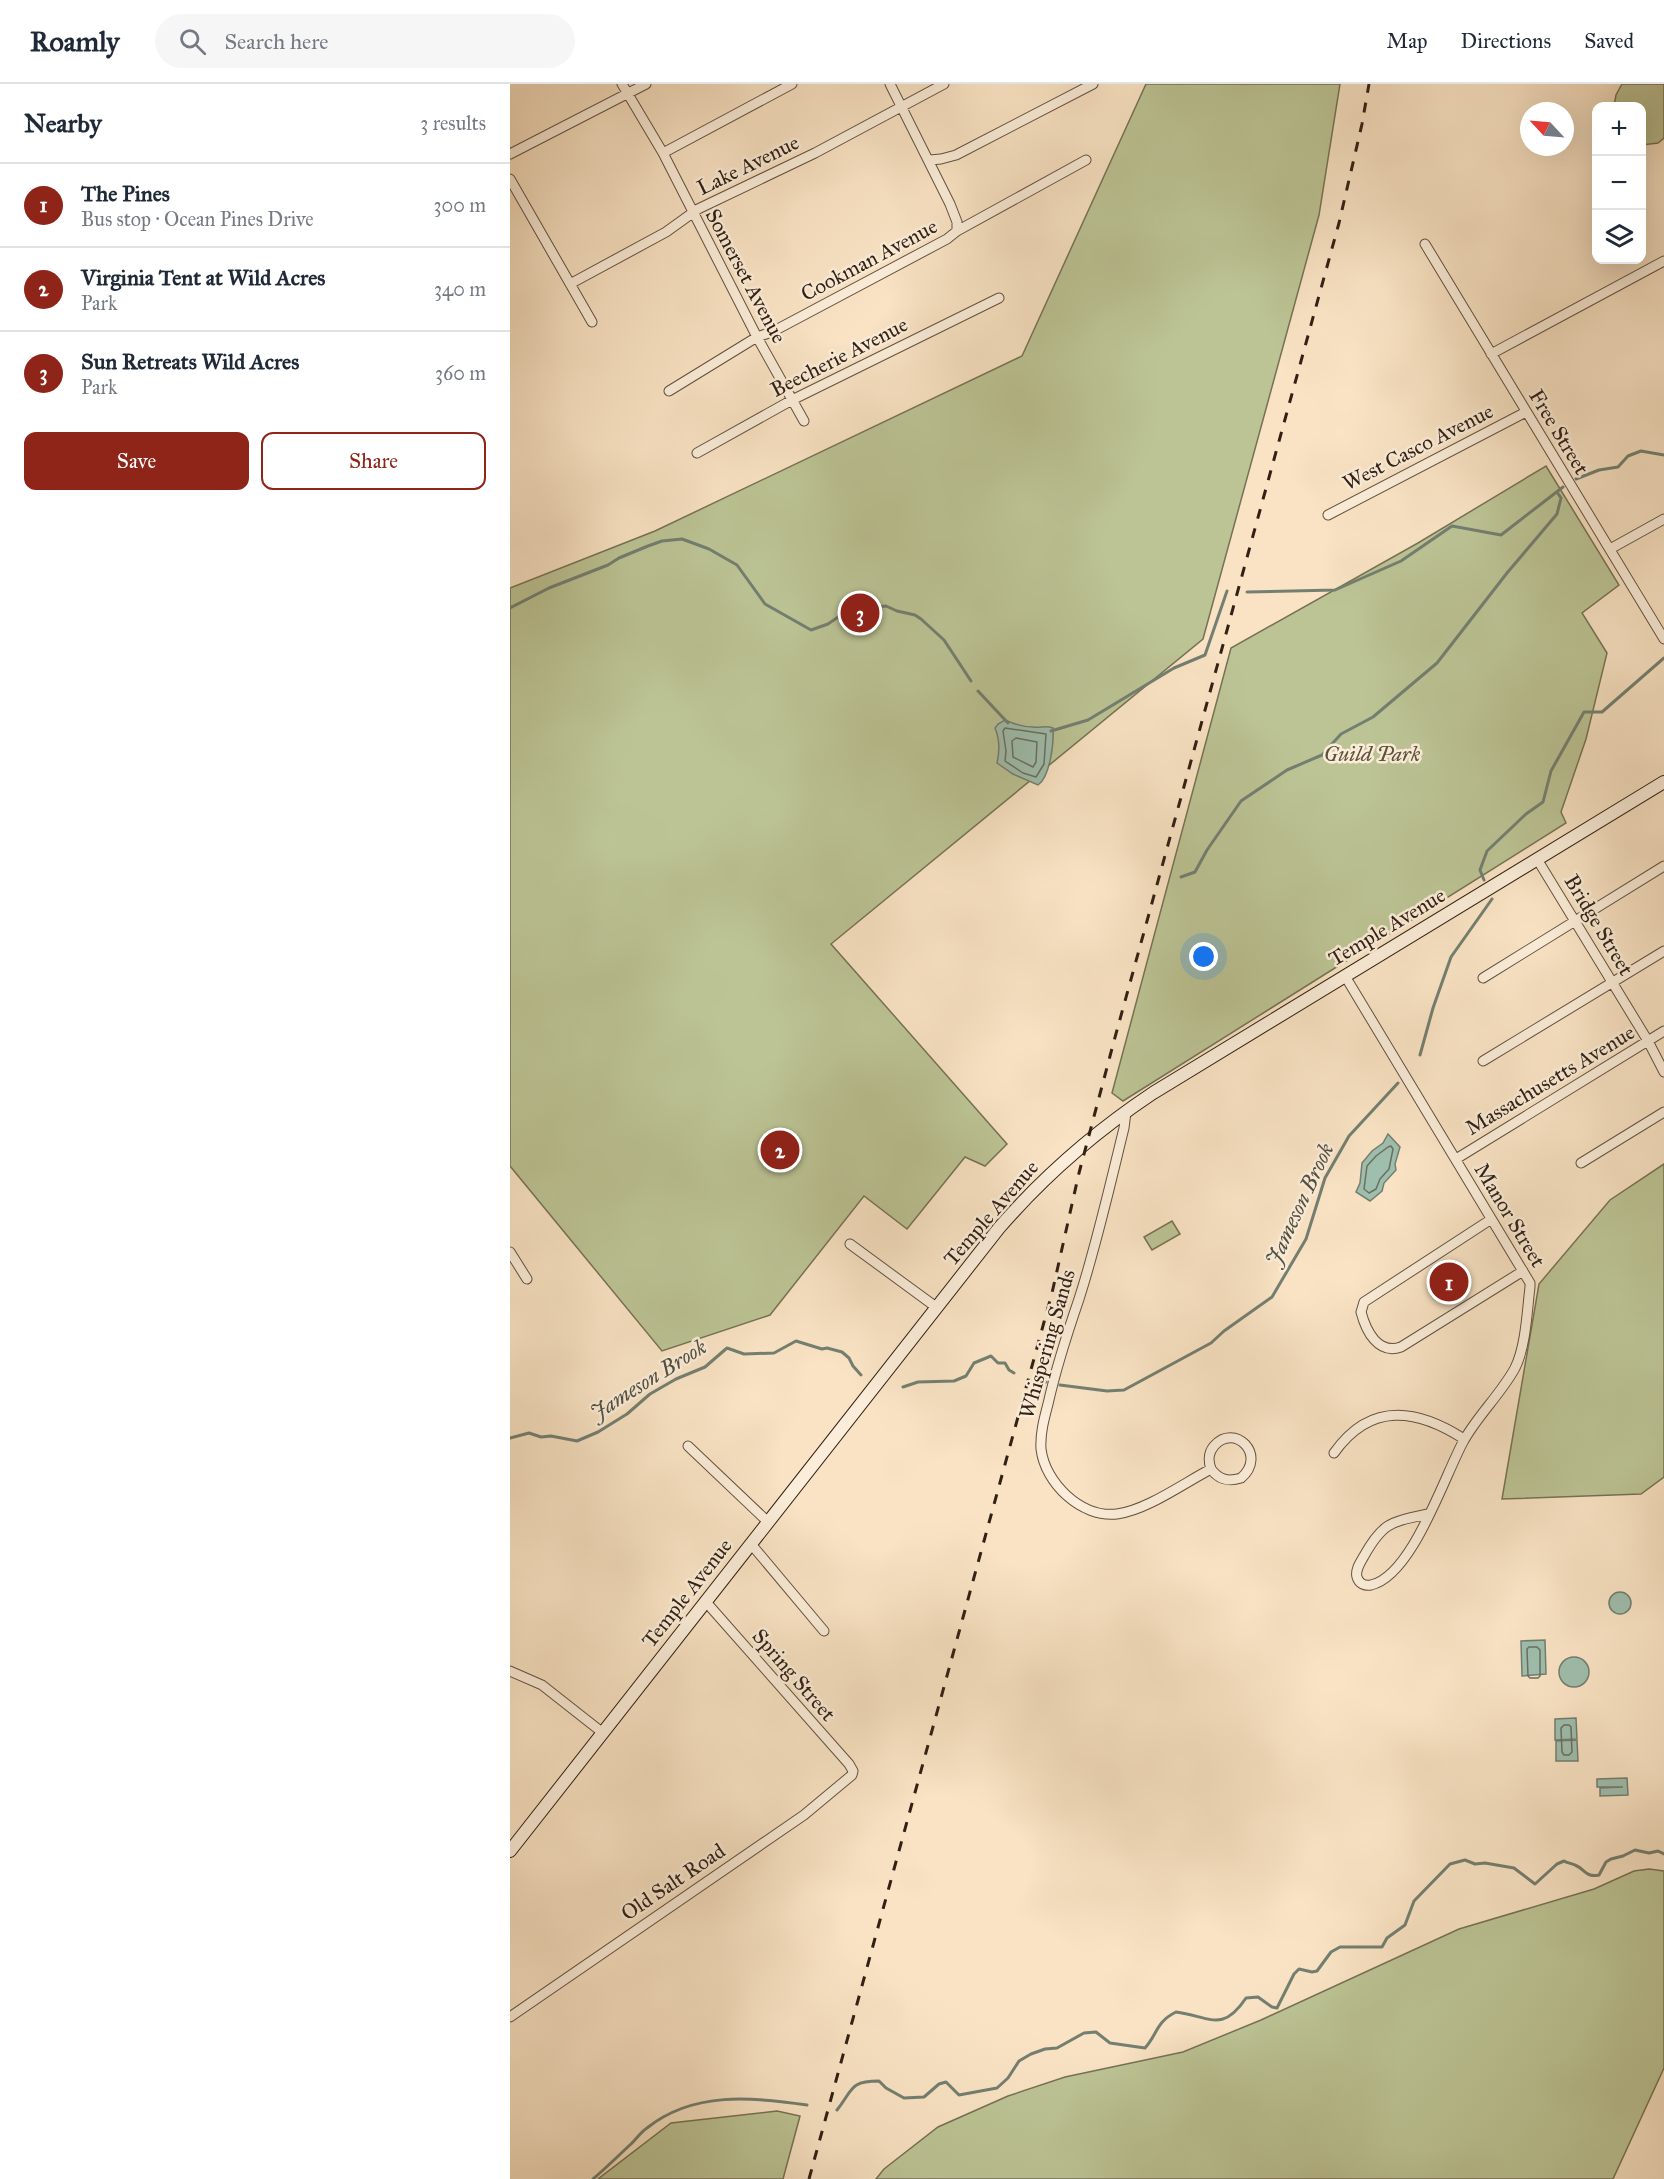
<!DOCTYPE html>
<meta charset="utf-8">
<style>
:root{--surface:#fff;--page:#f6f6f7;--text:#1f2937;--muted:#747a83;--line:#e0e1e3;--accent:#8f2418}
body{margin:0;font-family:"IM FELL Great Primer",serif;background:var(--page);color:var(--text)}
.controls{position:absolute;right:18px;top:18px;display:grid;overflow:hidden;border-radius:12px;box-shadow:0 6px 24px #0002}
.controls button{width:54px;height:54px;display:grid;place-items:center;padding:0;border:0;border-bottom:2px solid var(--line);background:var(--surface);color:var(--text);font:30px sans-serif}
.compass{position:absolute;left:1010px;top:18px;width:54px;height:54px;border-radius:50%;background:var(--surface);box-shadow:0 6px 24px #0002;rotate:296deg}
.you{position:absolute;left:694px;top:873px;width:21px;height:21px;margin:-15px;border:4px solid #fff;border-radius:50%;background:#1a73e8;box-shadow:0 0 0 9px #1a73e833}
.badge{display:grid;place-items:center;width:39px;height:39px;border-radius:50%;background:var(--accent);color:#fff;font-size:20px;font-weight:700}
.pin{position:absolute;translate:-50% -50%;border:3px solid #fff;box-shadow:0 2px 6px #0006}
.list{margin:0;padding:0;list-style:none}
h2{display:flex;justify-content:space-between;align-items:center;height:78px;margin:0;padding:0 24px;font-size:26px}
h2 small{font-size:20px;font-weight:400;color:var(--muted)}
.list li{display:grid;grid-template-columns:39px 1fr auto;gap:18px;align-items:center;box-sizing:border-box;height:84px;padding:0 24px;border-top:2px solid var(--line)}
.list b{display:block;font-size:22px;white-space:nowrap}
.list p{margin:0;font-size:20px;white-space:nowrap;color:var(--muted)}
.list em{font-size:20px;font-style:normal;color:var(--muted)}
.actions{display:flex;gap:12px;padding:18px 24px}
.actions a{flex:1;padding:14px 0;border:2px solid var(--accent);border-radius:12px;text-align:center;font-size:21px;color:var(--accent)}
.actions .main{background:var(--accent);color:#fff}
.icon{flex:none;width:33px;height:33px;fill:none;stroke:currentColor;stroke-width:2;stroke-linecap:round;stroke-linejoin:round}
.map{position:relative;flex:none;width:1154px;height:2095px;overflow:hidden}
header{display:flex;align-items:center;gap:36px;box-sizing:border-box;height:84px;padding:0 30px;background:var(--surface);border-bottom:2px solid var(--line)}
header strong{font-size:28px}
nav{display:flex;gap:33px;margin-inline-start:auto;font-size:21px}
.search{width:420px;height:54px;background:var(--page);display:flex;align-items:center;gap:15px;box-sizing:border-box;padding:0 21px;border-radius:33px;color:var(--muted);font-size:22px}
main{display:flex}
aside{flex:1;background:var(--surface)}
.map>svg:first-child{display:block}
.green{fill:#bcc495;stroke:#767255;stroke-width:1.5}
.water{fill:#9fbfae;stroke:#737f71;stroke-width:1.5}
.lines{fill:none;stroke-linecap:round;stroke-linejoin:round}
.shore{stroke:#687062;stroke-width:1.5}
.stream{stroke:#737f71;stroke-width:3}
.street-casing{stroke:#635141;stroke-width:11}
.secondary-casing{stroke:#312015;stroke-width:14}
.street{stroke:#fbedd9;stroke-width:9}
.secondary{stroke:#fbedd9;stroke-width:12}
.rail{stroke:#312015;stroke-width:3;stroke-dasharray:10 10;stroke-linecap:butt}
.labels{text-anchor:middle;stroke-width:5;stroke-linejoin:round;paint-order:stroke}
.street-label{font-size:21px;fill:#312015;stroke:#fbedd9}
.park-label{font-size:21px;font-style:italic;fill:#5b513b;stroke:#fbedd9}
.water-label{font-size:22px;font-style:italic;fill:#525043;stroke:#fbedd9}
</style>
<header>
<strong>Roamly</strong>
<div class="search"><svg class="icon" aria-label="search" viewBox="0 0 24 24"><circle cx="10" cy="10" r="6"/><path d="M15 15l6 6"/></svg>Search here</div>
<nav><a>Map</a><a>Directions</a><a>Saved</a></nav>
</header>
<main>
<aside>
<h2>Nearby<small>3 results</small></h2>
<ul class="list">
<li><span class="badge">1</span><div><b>The Pines</b><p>Bus stop · Ocean Pines Drive</p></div><em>300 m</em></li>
<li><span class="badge">2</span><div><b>Virginia Tent at Wild Acres</b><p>Park</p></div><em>340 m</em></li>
<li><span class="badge">3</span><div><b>Sun Retreats Wild Acres</b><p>Park</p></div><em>360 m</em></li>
</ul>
<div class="actions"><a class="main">Save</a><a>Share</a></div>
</aside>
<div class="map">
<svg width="1154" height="2095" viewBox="0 0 1154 2095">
<rect width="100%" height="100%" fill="#f9e3c4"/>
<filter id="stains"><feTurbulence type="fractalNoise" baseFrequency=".00333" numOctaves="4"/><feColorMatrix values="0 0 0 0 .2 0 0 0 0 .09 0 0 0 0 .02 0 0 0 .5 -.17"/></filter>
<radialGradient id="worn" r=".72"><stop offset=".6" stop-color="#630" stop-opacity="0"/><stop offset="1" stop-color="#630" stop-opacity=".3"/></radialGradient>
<path class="green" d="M636 0H830L809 131 693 555 321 860 497 1060 475 1082 455 1073 397 1145 354 1112 260 1231 152 1267 0 1082V504L145 447 512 272Z
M1112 0H1154V54L1148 59 1132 61V22H1104L1106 11Z
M1036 382 1109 501 1072 529 1097 569 1076 655 1051 728 1056 739 613 1017 602 1009 721 564 908 459Z
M1154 1080V1393L1131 1410 992 1415 1029 1200 1100 1116Z
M662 1137 670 1150 642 1166 634 1153Z
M1139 1785 1154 1787V1984L1103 2095H366L374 2085 428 2043 498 2012 555 1993 673 1968 751 1936 949 1845 1084 1805 1124 1787Z
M267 2027 290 2032 273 2095H88L161 2039Z"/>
<path class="water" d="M495 636C504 640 513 643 523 643 531 644 536 641 543 644 544 659 540 693 528 701L503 690 487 679C490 666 490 656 485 644L488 640Z
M878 1050 890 1063 885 1080 886 1086 874 1099 872 1107 860 1117 846 1108 850 1099 852 1079 862 1067 873 1059Z
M1099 1519a11 11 0 1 1 22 0a11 11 0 1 1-22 0Z
M1035 1556 1036 1590 1012 1592 1011 1557Z
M1049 1588a15 15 0 1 1 30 0a15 15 0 1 1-30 0Z
M1066 1634 1067 1655 1045 1656V1635Z
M1067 1656 1068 1677H1046V1657Z
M1117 1694 1118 1711 1090 1712V1704L1113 1703H1087V1695Z"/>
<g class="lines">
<path class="shore" d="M495 644 536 650 534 680 526 693 513 689 495 677 496 667 493 647Z
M506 654 527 658 526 678 523 683 503 673 502 657Z
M878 1063 881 1062 883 1065 879 1085 870 1095 866 1105 859 1109 854 1105 857 1082 866 1072Z
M1027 1563 1030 1566V1592L1028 1594H1020L1018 1592 1017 1565 1019 1563Z
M1054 1641H1059L1061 1643 1062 1668 1059 1671H1054L1052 1668 1051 1644Z"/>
<path class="stream" d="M1066 395 1089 386 1108 383 1118 372 1131 367 1154 371
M737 508 825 506 891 477 942 442 991 451 1053 403
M0 524 39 504 98 481 109 474 138 462 152 457 172 455 199 465 227 481 255 520 301 546 318 540 331 531 352 524 376 522 387 527 405 531 411 535 434 556 461 597
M468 607 498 639
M541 647 578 636 664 584 695 571 717 507
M671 793 685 788 697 766 731 717 777 686 812 671 831 650 863 633 927 579 997 489 1047 430 1051 414 1047 408
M974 796 970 786 977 767 1016 730 1033 718 1041 687 1074 628H1092L1154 574
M910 971 923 924 941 873 982 815
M528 1296 536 1298
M550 1301 597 1307 614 1306 701 1259 714 1247 762 1213 796 1155 815 1094 839 1052 888 999
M393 1303 408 1298 444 1297 456 1292 464 1279 481 1272 488 1279H495L499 1286 504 1289
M0 1354 19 1349 31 1353 41 1352 67 1357 88 1348 117 1330 140 1310 166 1295 195 1283 217 1264 234 1270 264 1269 286 1257 312 1265 317 1264 332 1268 339 1274 343 1282 351 1291
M327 2026C343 2006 339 1997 369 1997L376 2004 394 2014 414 2013 429 2000 436 1998 449 2011 487 2004 498 1994 509 1977 521 1970 535 1965 547 1964 574 1949 586 1948 600 1959 635 1964C648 1949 646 1938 666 1928 699 1932 712 1950 736 1914L748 1913 762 1923 767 1924 784 1890 789 1885 802 1888 807 1887 821 1868 830 1863H872L877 1854 895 1841 904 1817 940 1780 955 1776 965 1780 975 1779 1004 1784 1025 1800 1047 1780 1054 1777C1057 1779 1061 1779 1065 1781 1075 1785 1076 1794 1089 1791L1096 1778 1101 1775 1113 1772 1125 1766 1139 1769 1148 1767 1154 1770
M83 2095C96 2084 108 2072 121 2060 126 2055 131 2048 137 2044 183 2007 243 2013 297 2021"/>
<defs>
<path id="street" d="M112 0 153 69 247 253 294 337
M380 0 440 120 447 138V147
M153 69 282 0
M0 70 136 0
M420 76 431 75 446 71 583 0
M0 95 82 238
M915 160 1154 555
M60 200 156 148 188 125 305 69 434 0
M981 270 1154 177
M159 307 247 253 262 248 437 155 447 147 576 76
M187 369 282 316 489 214
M818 431 1016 328
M1100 465 1154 435
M1027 775 1138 957 1154 988
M835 892 1020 1199V1203C1017 1227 1016 1262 1005 1284 991 1310 967 1332 953 1358 934 1393 902 1492 861 1501 855 1502 849 1500 847 1493 845 1486 850 1479 854 1472 873 1438 881 1438 918 1430
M973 894 1154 782
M973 977 1154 867
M616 1028 614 1044C600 1101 587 1159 569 1215 557 1250 546 1284 538 1320 534 1335 530 1350 531 1365 535 1399 571 1434 607 1430 637 1426 674 1399 701 1385 709 1396 718 1398 731 1394 758 1371 724 1338 704 1362 698 1369 698 1376 701 1385
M946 1075 1154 947
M1071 1079 1154 1028
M980 1136 854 1218 851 1228C856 1247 868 1271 891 1263L1013 1187
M340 1160 426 1223
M0 1168 17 1195
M178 1362 258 1438
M824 1369C860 1318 906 1324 954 1355
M241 1460 314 1547
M0 1587 32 1601 93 1649
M0 1933 294 1731 342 1691 343 1687 339 1680 196 1518"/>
<path id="secondary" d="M0 1767 489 1144C534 1092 586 1047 643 1009L1154 698"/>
</defs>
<use href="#street" class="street-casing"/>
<use href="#secondary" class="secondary-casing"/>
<use href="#street" class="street"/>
<use href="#secondary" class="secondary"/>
<path class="rail" d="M299 2095 542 1209 569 1089 604 957 829 139 852 40 859 0"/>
</g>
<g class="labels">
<g class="street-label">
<text transform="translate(238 81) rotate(-26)" y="7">Lake Avenue</text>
<text transform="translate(359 176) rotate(-28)" y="7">Cookman Avenue</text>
<text transform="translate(236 192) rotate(62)" y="7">Somerset Avenue</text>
<text transform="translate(329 273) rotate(-27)" y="7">Beecherie Avenue</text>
<text transform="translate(1049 348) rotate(59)" y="7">Free Street</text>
<text transform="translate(908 363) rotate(-27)" y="7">West Casco Avenue</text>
<text transform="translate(1089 841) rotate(59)" y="7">Bridge Street</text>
<text transform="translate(877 843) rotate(-31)" y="7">Temple Avenue</text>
<text transform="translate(1040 996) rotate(-31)" y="7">Massachusetts Avenue</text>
<text transform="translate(481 1129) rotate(-49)" y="7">Temple Avenue</text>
<text transform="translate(1000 1131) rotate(59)" y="7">Manor Street</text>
<text transform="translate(537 1260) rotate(-74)" y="7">Whispering Sands</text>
<text transform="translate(177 1509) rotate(-52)" y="7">Temple Avenue</text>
<text transform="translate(284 1591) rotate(49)" y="7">Spring Street</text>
<text transform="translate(163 1798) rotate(-34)" y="7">Old Salt Road</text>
</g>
<g class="park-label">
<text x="862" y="677">Guild Park</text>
</g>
<g class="water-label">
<text transform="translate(789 1120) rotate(-65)" y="8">Jameson Brook</text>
<text transform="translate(138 1295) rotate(-32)" y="8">Jameson Brook</text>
</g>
</g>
<rect width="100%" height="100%" filter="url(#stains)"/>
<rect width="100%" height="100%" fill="url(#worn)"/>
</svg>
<div class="controls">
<button>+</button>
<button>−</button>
<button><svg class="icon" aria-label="layers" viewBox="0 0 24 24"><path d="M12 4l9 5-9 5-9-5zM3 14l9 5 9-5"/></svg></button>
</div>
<svg class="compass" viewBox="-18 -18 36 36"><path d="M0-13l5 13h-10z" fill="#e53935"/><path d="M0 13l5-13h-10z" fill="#747a83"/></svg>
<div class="you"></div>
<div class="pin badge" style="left:939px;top:1198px">1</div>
<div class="pin badge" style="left:270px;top:1066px">2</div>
<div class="pin badge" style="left:350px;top:529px">3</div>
</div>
</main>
